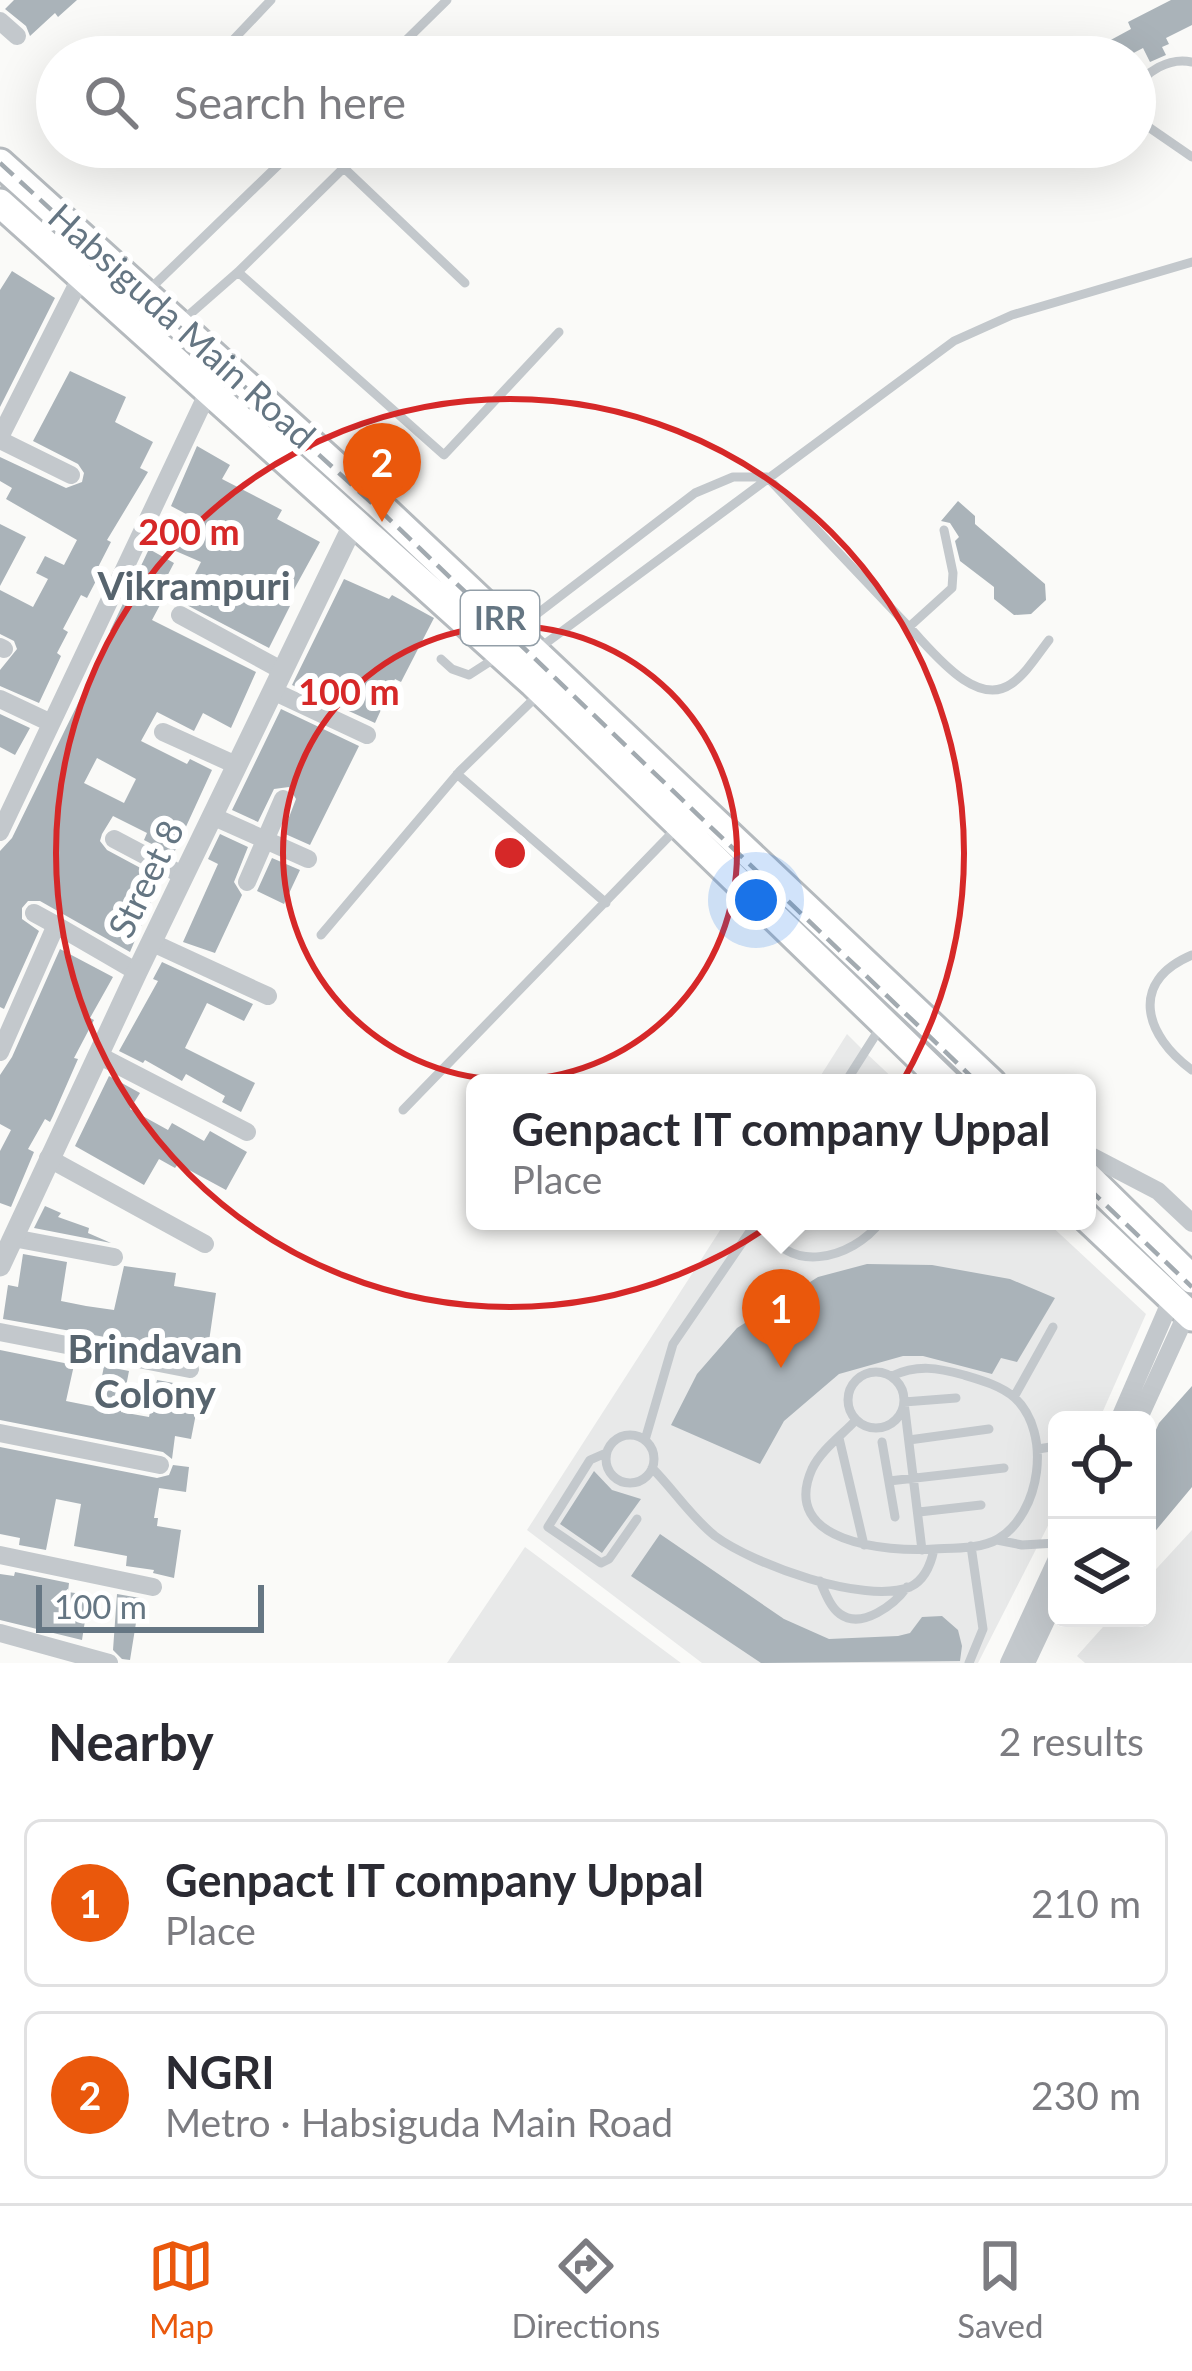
<!DOCTYPE html>
<meta charset="utf-8">
<style>
:root{--surface:#fff;--page:#f7f7f7;--text:#2b2b33;--muted:#7c7c81;--line:#e1e1e2;--accent:#ea580c}
body{margin:0;font-family:Lato,sans-serif;background:var(--page);color:var(--text)}
.controls{position:absolute;right:36px;bottom:36px;display:grid;overflow:hidden;border-radius:18px;box-shadow:0 12px 48px #0002}
.controls button{width:108px;height:108px;display:grid;place-items:center;padding:0;border:0;border-bottom:3px solid var(--line);background:var(--surface);color:var(--text);font:60px sans-serif}
.scale{position:absolute;left:36px;bottom:30px;width:228px;box-sizing:border-box;padding-left:12px;border:6px solid #657683;border-top:0;font-size:33px;line-height:42px;white-space:nowrap;color:#657683;-webkit-text-stroke:9px #fff;paint-order:stroke}
.you{position:absolute;left:756px;top:900px;width:42px;height:42px;margin:-30px;border:9px solid #fff;border-radius:50%;background:#1a73e8;box-shadow:0 0 0 18px #1a73e833}
.badge{display:grid;place-items:center;width:78px;height:78px;border-radius:50%;background:var(--accent);color:#fff;font-size:39px;font-weight:700}
.pin{position:absolute;translate:-50% -99px;filter:drop-shadow(0 3px 6px #0008)}
.pin::after{content:'';position:absolute;top:63px;width:42px;height:36px;background:inherit;clip-path:polygon(0 0,100% 0,50% 100%)}
.popup{position:absolute;left:466px;top:1074px;width:630px;height:156px;box-sizing:border-box;display:grid;place-content:center;border-radius:18px;background:var(--surface);filter:drop-shadow(0 3px 9px #0005);font-size:39px;white-space:nowrap;color:var(--muted)}
.popup b{font-size:45px;color:var(--text)}
.popup::after{content:'';position:absolute;left:50%;top:100%;margin-left:-24px;border:24px solid transparent;border-top-color:var(--surface)}
.list{margin:0;padding:0;list-style:none}
h2{display:flex;justify-content:space-between;align-items:center;height:156px;margin:0;padding:0 48px;font-size:51px}
h2 small{font-size:39px;font-weight:400;color:var(--muted)}
.list li{display:grid;grid-template-columns:78px 1fr auto;gap:36px;align-items:center;box-sizing:border-box;height:168px;margin:0 24px 24px;padding:0 24px;border:3px solid var(--line);border-radius:18px}
.list b{display:block;font-size:45px;white-space:nowrap}
.list p{margin:0;font-size:39px;white-space:nowrap;color:var(--muted)}
.list em{font-size:39px;font-style:normal;color:var(--muted)}
.icon{flex:none;width:66px;height:66px;fill:none;stroke:currentColor;stroke-width:2;stroke-linecap:round;stroke-linejoin:round}
.map{position:relative;flex:none;width:1192px;height:1663px;overflow:hidden}
.search{position:absolute;background:var(--surface);box-shadow:0 12px 48px #0002;left:36px;right:36px;top:36px;height:132px;display:flex;align-items:center;gap:30px;box-sizing:border-box;padding:0 42px;border-radius:66px;color:var(--muted);font-size:45px}
.sheet{height:540px;background:var(--surface)}
nav{display:flex;justify-content:space-around;align-items:center;box-sizing:border-box;height:168px;border-top:3px solid var(--line);background:var(--surface);font-size:33px;color:var(--muted)}
nav a{display:grid;justify-items:center;gap:6px}
nav .on{color:var(--accent)}
.map>svg:first-child{display:block}
.built{fill:#e8e9e9}
.building{fill:#aab3b9;fill-rule:evenodd}
.lines{fill:none;stroke-linecap:round;stroke-linejoin:round}
.primary-casing{stroke:#b5babe;stroke-width:33}
.service{stroke:#c3c8cc;stroke-width:9}
.minor{stroke:#c3c8cc;stroke-width:18}
.tertiary{stroke:#c3c8cc;stroke-width:21}
.primary{stroke:#fff;stroke-width:27}
.rail{stroke:#a2aab0;stroke-width:4.5;stroke-dasharray:18 9;stroke-linecap:butt}
.ring{fill:none;stroke:#d62828;stroke-width:6}
.labels{text-anchor:middle;stroke-width:12;stroke-linejoin:round;paint-order:stroke}
.shield{fill:#fff;stroke:#939fa8;stroke-width:3}
.shield-label{font-size:33px;font-weight:bold;fill:#657683}
.street-label{font-size:36px;fill:#657683;stroke:#fff}
.neighbourhood-label{font-size:39px;font-weight:bold;fill:#57646e;stroke:#fff}
.centre{fill:#d62828;stroke:#fff;stroke-width:6}
.ring-label{font-size:36px;text-anchor:middle;font-weight:bold;fill:#d62828;stroke:#fff;stroke-width:12;stroke-linejoin:round;paint-order:stroke}
</style>
<div class="map">
<svg width="1192" height="1663" viewBox="0 0 1192 1663">
<rect width="100%" height="100%" fill="#fafaf8"/>
<path class="built" d="M847 1034 865 1052 898 1083H816Z
M726 1221H1046L1146 1314 1099 1420H1057V1508L978 1663H702L527 1530Z
M1192 1530V1663H1085L1077 1656 1111 1618H1147V1579Z
M525 1547 681 1663H447Z"/>
<path class="building" d="M14 0H77L58 17 55 13 30 36 26 26 5 9Z
M1171 0H1192V25L1166 38 1169 44 1162 47 1166 55 1150 62 1143 48 1126 57H1114L1107 42 1131 29 1128 22Z
M12 271 55 298 0 407V290Z
M70 371 126 397 115 422 153 442 140 468 148 472 107 540 111 542 93 577 97 579 87 598 81 595 63 629 68 632 57 653 61 656 39 703 0 686V670L17 649 14 641 0 634V590L33 607 48 579 36 573 45 556 64 565 77 540 6 499 12 488 0 481V457L66 488 82 482 84 473 78 464 33 441Z
M197 446 230 465 222 479 282 510 277 519 320 542 286 604 290 606 269 648 181 602 201 562 171 549 186 514 171 506Z
M958 501 975 516V524L1045 584 1046 600 1031 614 1014 615 994 599V587L960 561 955 541 959 537 950 523 941 521Z
M0 524 26 537 0 586Z
M149 549 174 563 162 586 168 590 152 620 256 672 231 728 203 713 194 731 157 712 141 741 187 764 190 759 212 770 173 855 144 840 147 833 113 816 102 834 100 841 107 850 161 879 130 952 40 901H28L22 908V919L39 931 4 1009 0 1007V851L12 838 113 632 110 631ZM97 758 136 779 124 803 84 783Z
M344 579 389 599 392 595 434 618 401 682 395 679 375 723 292 685Z
M281 709 359 746 310 845 283 833 296 799 289 787 274 789 258 822 232 810Z
M0 714 30 728 15 755 0 747Z
M220 834 248 847 234 882 242 895 215 953 183 942 218 864 208 859Z
M272 858 300 870 284 904 257 891Z
M60 949 113 977 90 1018 94 1020 74 1058 78 1059 53 1116 50 1122 45 1119 28 1149 34 1152 11 1207 0 1203V1151L11 1130 0 1124V1075L12 1057Z
M162 962 253 1004 244 1021 207 1003 185 1048 255 1083 241 1112 222 1102 225 1096 186 1074 182 1081 145 1060 143 1063 119 1051 158 981 153 979Z
M109 1076 140 1093 130 1109 168 1130 172 1123 204 1141 210 1131 247 1152 226 1190 178 1164 175 1168 159 1159 144 1185 75 1146Z
M45 1206 61 1213 58 1217 89 1228 88 1233 111 1243 34 1228Z
M23 1254 67 1262 61 1301 86 1306 114 1310 124 1266 176 1273 174 1286 216 1293 207 1355 3 1319 8 1285 18 1287Z
M867 1264 932 1265 1010 1279 1055 1298 1017 1362 1001 1358 992 1374 923 1356H903L839 1374 784 1421 760 1464 671 1425 697 1374 737 1328 818 1277Z
M0 1350 74 1365 66 1401 96 1407 104 1366 129 1371 121 1412 149 1417 157 1380 201 1388 191 1439 175 1436 172 1459 163 1452 0 1420Z
M1192 1386V1487L1147 1541V1450L1159 1423Z
M0 1447 157 1478 169 1475 173 1465 189 1467 186 1492 159 1488 154 1518H158L157 1526 181 1530 174 1578 153 1573 154 1570 126 1566 127 1556 74 1546 81 1504 56 1499 46 1550 19 1545 20 1538 0 1534Z
M594 1471 612 1490 641 1499 602 1553 560 1524Z
M660 1534 784 1619 829 1639 898 1636 910 1633 922 1617 942 1616 958 1630 962 1646 960 1661 761 1663 631 1576Z
M15 1572 69 1583 68 1592 89 1595 82 1640 0 1620V1574L14 1576Z
M117 1594 140 1598 130 1660 122 1659 113 1650Z"/>
<g class="lines">
<defs>
<path id="primary" d="M0 163 377 503 992 1083
M0 203 533 683 946 1083
M1087 1176 1192 1279
M1087 1218 1192 1317"/>
</defs>
<use href="#primary" class="primary-casing"/>
<path class="service" d="M247 57 233 40 271 0
M389 57 447 0
M1135 92C1144 71 1170 57 1192 62
M1135 102 1147 126 1192 157
M344 168 465 283
M238 272 444 455 559 332
M150 289 297 147
M182 321 238 272 365 147
M909 627C931 649 975 709 1011 684 1026 674 1038 654 1049 640
M516 630 695 493 733 477H767L909 627 952 588 953 573 944 530
M538 649 954 341 1012 315 1192 262
M441 659 452 669 469 675 497 657
M457 774 606 903
M321 935 460 771 538 695
M1192 955C1128 982 1145 1036 1192 1070
M845 1083 880 1028
M403 1110 675 830
M764 1221C783 1277 853 1260 881 1221
M848 1400a28 28 0 1 1 56 0a28 28 0 1 1-56 0Z
M1014 1397 1053 1327
M856 1420C842 1435 821 1450 812 1469 779 1543 887 1552 934 1549
M606 1459a24 24 0 1 1 48 0a24 24 0 1 1-48 0Z
M839 1438 864 1545
M645 1440 673 1344 757 1221
M909 1440 989 1429
M882 1442 895 1517
M1038 1449 1057 1446
M606 1453 590 1460 548 1527 601 1563 609 1559 637 1519
M652 1468C674 1490 690 1516 715 1536 753 1564 864 1605 910 1587 925 1580 931 1564 934 1549 953 1548 981 1549 998 1539 1041 1513 1052 1433 1015 1398 1002 1386 981 1380 964 1375 938 1368 918 1364 892 1376
M889 1481 1004 1468
M919 1512 981 1505
M997 1540 1022 1545 1057 1543
M922 1550 904 1402 956 1398
M820 1581C825 1592 830 1607 840 1614 862 1630 895 1604 907 1587
M969 1663 983 1629 971 1546"/>
<path class="minor" d="M0 21 17 36
M0 437 82 275
M0 440 71 475
M180 615 283 671
M0 647 4 649
M273 691 367 735
M0 699 51 723
M163 732 236 765
M212 816 308 859
M0 832 209 390
M114 839 184 876
M247 882 283 799
M34 913 56 925
M153 943 268 996
M0 1052 56 925 137 972
M100 1056 247 1132
M1087 1154 1158 1191 1192 1223
M48 1158 205 1244
M13 1238 114 1257
M0 1332 190 1369
M1119 1420 1172 1298
M1138 1420 1187 1313
M0 1433 160 1465
M0 1555 153 1587
M0 1633 109 1663
M1009 1663 1057 1559
M1026 1663 1057 1597"/>
<path class="tertiary" d="M0 1266 137 972 355 521"/>
<use href="#primary" class="primary"/>
<path class="rail" d="M0 163 387 517 978 1083
M1087 1187 1192 1287"/>
</g>
<g class="ring">
<circle cx="510" cy="853" r="227"/>
<circle cx="510" cy="853" r="454"/>
</g>
<g class="labels">
<rect class="shield" x="461" y="591" width="78" height="54" rx="9"/>
<g class="shield-label">
<text x="500" y="630">IRR</text>
</g>
<g class="street-label">
<text transform="translate(182 326) rotate(42)" y="13">Habsiguda Main Road</text>
<text transform="translate(146 879) rotate(-64)" y="13">Street 8</text>
</g>
<g class="neighbourhood-label">
<text x="194" y="600">Vikrampuri</text>
<text x="155" y="1363">Brindavan<tspan x="155" dy="45">Colony</tspan></text>
</g>
</g>
<circle cx="510" cy="853" r="18" class="centre"/>
<g class="ring-label">
<text x="189" y="545">200 m</text>
<text x="349" y="705">100 m</text>
</g>
</svg>
<div class="controls">
<button><svg class="icon" aria-label="locate" viewBox="0 0 24 24"><circle cx="12" cy="12" r="6"/><path d="M12 2v4M12 18v4M2 12h4M18 12h4"/></svg></button>
<button><svg class="icon" aria-label="layers" viewBox="0 0 24 24"><path d="M12 4l9 5-9 5-9-5zM3 14l9 5 9-5"/></svg></button>
</div>
<div class="scale">100 m</div>
<div class="you"></div>
<div class="pin badge" style="left:781px;top:1368px">1</div>
<div class="popup"><b>Genpact IT company Uppal</b>Place</div>
<div class="pin badge" style="left:382px;top:522px">2</div>
<div class="search"><svg class="icon" aria-label="search" viewBox="0 0 24 24"><circle cx="10" cy="10" r="6"/><path d="M15 15l6 6"/></svg>Search here</div>
</div>
<section class="sheet">
<h2>Nearby<small>2 results</small></h2>
<ul class="list">
<li><span class="badge">1</span><div><b>Genpact IT company Uppal</b><p>Place</p></div><em>210 m</em></li>
<li><span class="badge">2</span><div><b>NGRI</b><p>Metro · Habsiguda Main Road</p></div><em>230 m</em></li>
</ul>
</section>
<nav>
<a class="on"><svg class="icon" aria-label="map" viewBox="0 0 24 24"><path d="M3 6l6-2 6 2 6-2v14l-6 2-6-2-6 2zM9 4v14M15 6v14"/></svg>Map</a>
<a><svg class="icon" aria-label="directions" viewBox="0 0 24 24"><path d="M12 3l9 9-9 9-9-9zM9 14v-3h6M13 9l2 2-2 2"/></svg>Directions</a>
<a><svg class="icon" aria-label="saved" viewBox="0 0 24 24"><path d="M7 4h10v16l-5-4-5 4z"/></svg>Saved</a>
</nav>
